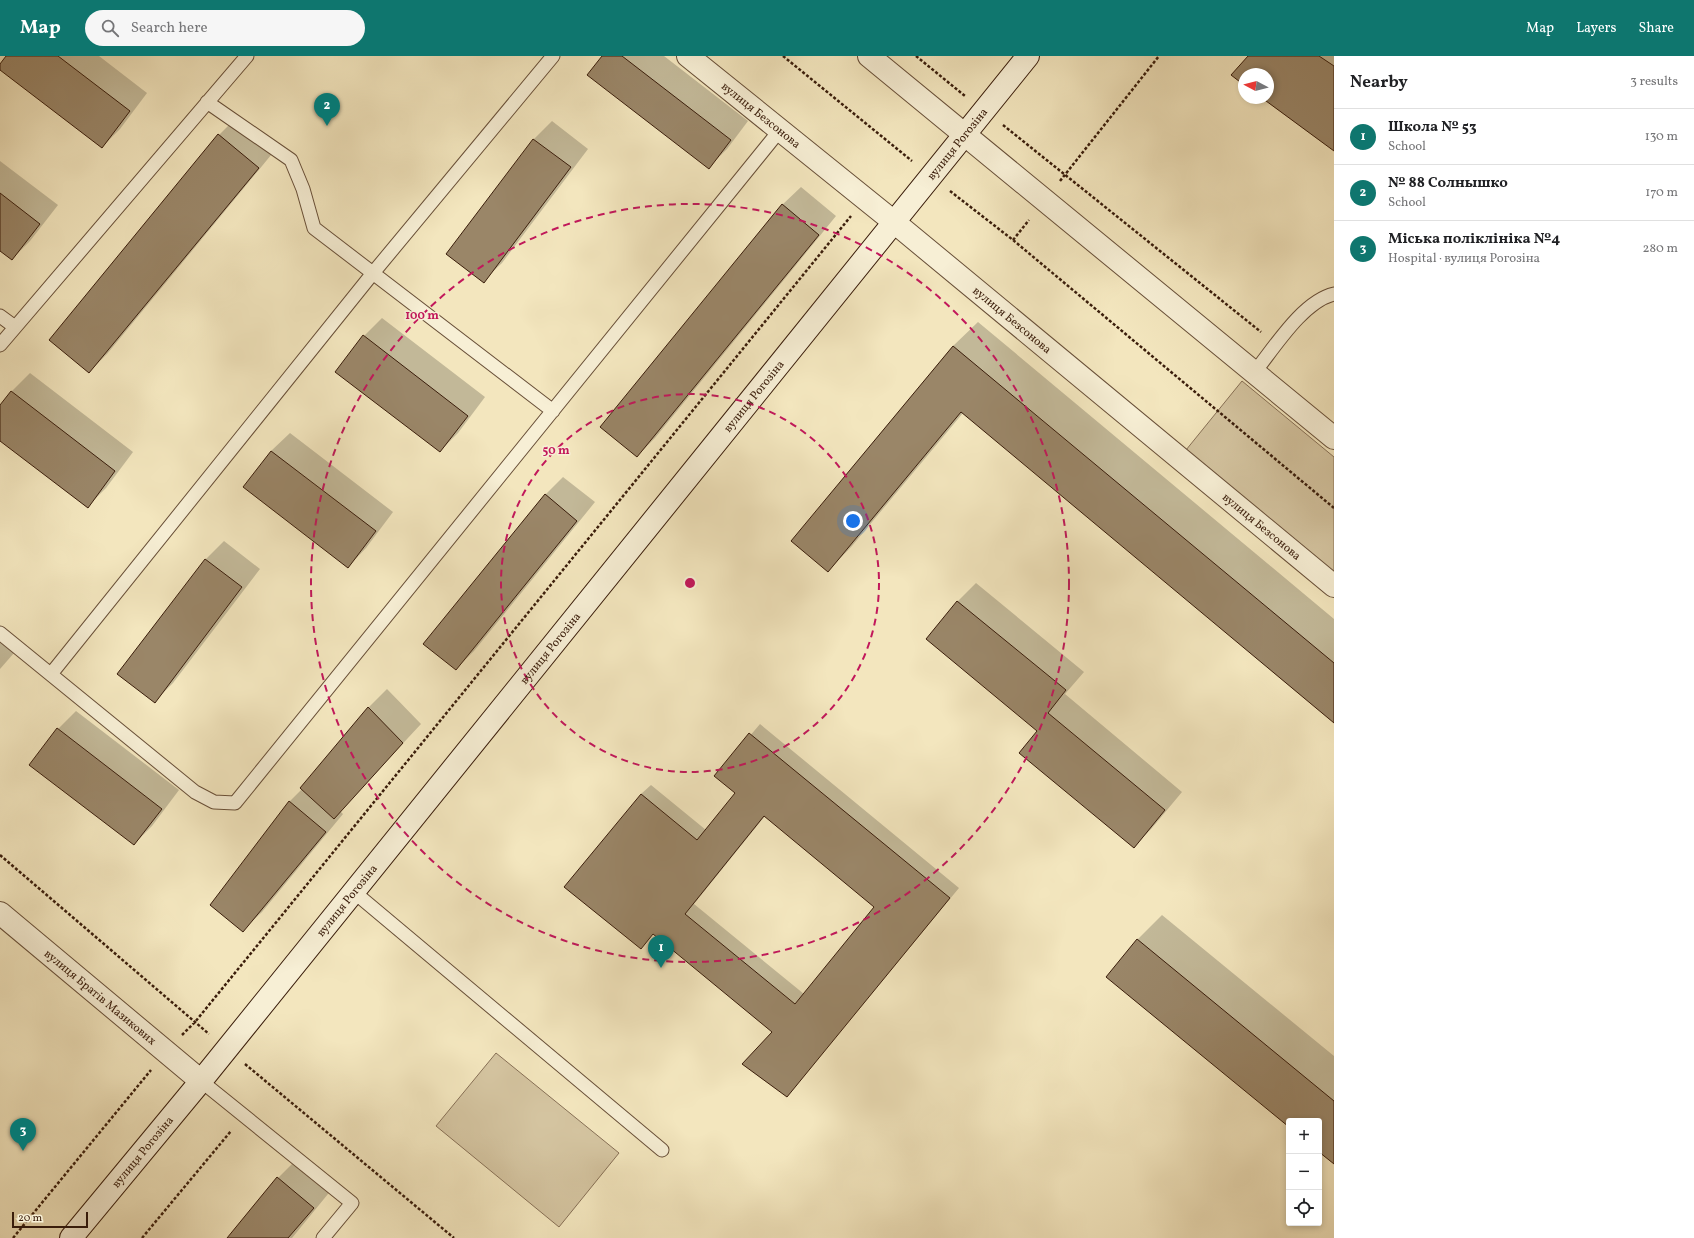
<!DOCTYPE html>
<meta charset="utf-8">
<style>
:root{--surface:#fff;--page:#f6f6f6;--text:#202124;--muted:#757577;--line:#e0e0e0;--accent:#0f766e}
body{margin:0;font-family:Vollkorn,serif;background:var(--page);color:var(--text)}
.controls{position:absolute;right:12px;bottom:12px;display:grid;overflow:hidden;border-radius:4px;box-shadow:0 2px 6px #0003}
.controls button{width:36px;height:36px;display:grid;place-items:center;padding:0;border:0;border-bottom:1px solid var(--line);background:var(--surface);color:var(--text);font:20px sans-serif}
.compass{position:absolute;left:1238px;top:12px;width:36px;height:36px;border-radius:50%;background:var(--surface);box-shadow:0 2px 6px #0003;rotate:277deg}
.scale{position:absolute;left:12px;bottom:10px;width:76px;box-sizing:border-box;padding-left:4px;border:2px solid #3a1d0b;border-top:0;font-size:11px;line-height:14px;white-space:nowrap;color:#3a1d0b;-webkit-text-stroke:3px #f7efd5;paint-order:stroke}
.you{position:absolute;left:853px;top:465px;width:14px;height:14px;margin:-10px;border:3px solid #fff;border-radius:50%;background:#1a73e8;box-shadow:0 0 0 6px #1a73e833}
.badge{display:grid;place-items:center;width:26px;height:26px;border-radius:50%;background:var(--accent);color:#fff;font-size:13px;font-weight:700}
.pin{position:absolute;translate:-50% -33px;filter:drop-shadow(0 1px 2px #0008)}
.pin::after{content:'';position:absolute;top:21px;width:14px;height:12px;background:inherit;clip-path:polygon(0 0,100% 0,50% 100%)}
.list{margin:0;padding:0;list-style:none}
h2{display:flex;justify-content:space-between;align-items:center;height:52px;margin:0;padding:0 16px;font-size:17px}
h2 small{font-size:13px;font-weight:400;color:var(--muted)}
.list li{display:grid;grid-template-columns:26px 1fr auto;gap:12px;align-items:center;box-sizing:border-box;height:56px;padding:0 16px;border-top:1px solid var(--line)}
.list b{display:block;font-size:15px;white-space:nowrap}
.list p{margin:0;font-size:13px;white-space:nowrap;color:var(--muted)}
.list em{font-size:13px;font-style:normal;color:var(--muted)}
.icon{flex:none;width:22px;height:22px;fill:none;stroke:currentColor;stroke-width:2;stroke-linecap:round;stroke-linejoin:round}
.map{position:relative;flex:none;width:1334px;height:1182px;overflow:hidden}
header{display:flex;align-items:center;gap:24px;box-sizing:border-box;height:56px;padding:0 20px;background:var(--accent);color:#fff}
header strong{font-size:19px}
nav{display:flex;gap:22px;margin-inline-start:auto;font-size:14px}
.search{width:280px;height:36px;background:var(--page);display:flex;align-items:center;gap:10px;box-sizing:border-box;padding:0 14px;border-radius:22px;color:var(--muted);font-size:15px}
main{display:flex}
aside{flex:1;background:var(--surface)}
.map>svg:first-child{display:block}
.green{fill:#d4c4a0;stroke:#877056}
.shadow{fill:#0003;fill-rule:evenodd}
.building{fill:#9a8668;stroke:#3a1d0b;fill-rule:evenodd}
.lines{fill:none;stroke-linecap:round;stroke-linejoin:round}
.lane-casing{stroke:#684f38;stroke-width:15}
.street-casing{stroke:#684f38;stroke-width:24}
.secondary-casing{stroke:#3a1d0b;stroke-width:24}
.path{stroke:#3a1d0b;stroke-width:2.5;stroke-dasharray:3 2;stroke-linecap:butt}
.lane{stroke:#f7efd5;stroke-width:13}
.street{stroke:#f7efd5;stroke-width:22}
.secondary{stroke:#f7efd5;stroke-width:22}
.ring{fill:none;stroke:#c2185b;stroke-width:2;stroke-dasharray:7 5}
.labels{text-anchor:middle;stroke-width:3;stroke-linejoin:round;paint-order:stroke}
.street-label{font-size:12px;fill:#3a1d0b;stroke:#f7efd5}
.centre{fill:#c2185b;stroke:#f7efd5;stroke-width:2}
.ring-label{font-size:12px;text-anchor:middle;font-weight:bold;fill:#c2185b;stroke:#f7efd5;stroke-width:3;stroke-linejoin:round;paint-order:stroke}
</style>
<header>
<strong>Map</strong>
<div class="search"><svg class="icon" aria-label="search" viewBox="0 0 24 24"><circle cx="10" cy="10" r="6"/><path d="M15 15l6 6"/></svg>Search here</div>
<nav><a>Map</a><a>Layers</a><a>Share</a></nav>
</header>
<main>
<div class="map">
<svg width="1334" height="1182" viewBox="0 0 1334 1182">
<rect width="100%" height="100%" fill="#f3e6be"/>
<filter id="stains"><feTurbulence type="fractalNoise" baseFrequency=".005" numOctaves="4"/><feColorMatrix values="0 0 0 0 .2 0 0 0 0 .09 0 0 0 0 .02 0 0 0 .5 -.17"/></filter>
<radialGradient id="worn" r=".72"><stop offset=".6" stop-color="#630" stop-opacity="0"/><stop offset="1" stop-color="#630" stop-opacity=".3"/></radialGradient>
<path class="green" d="M1242 325 1334 401V517L1186 394Z
M496 997 619 1097 559 1171 436 1070Z"/>
<path class="shadow" d="M7 0H99L147 37 120 73 102 91 0 13V9Z
M603 0H664L748 65 727 93 709 111Z
M1249 0H1334V93L1264 42H1268V18H1244V27L1233 19Z
M237 61 276 93 107 298 89 316 219 79Z
M552 65 588 93 502 207 483 225 447 198 534 83Z
M0 105 58 149 30 185 12 203 0 194Z
M801 131 836 160 655 382 637 400 782 149Z
M382 262 485 341 458 377 440 395 364 280Z
M978 266 1334 563V666L963 357 852 490 828 515 792 485 953 290Z
M30 317 133 396 106 432 87 451 0 384V351L11 336Z
M290 377 393 456 366 492 348 511 244 431 271 395Z
M563 421 595 446 474 595 456 613 545 439Z
M224 485 260 513 173 627 155 645 206 503Z
M976 527 1084 616 1065 638 1182 736 1152 772 1134 791 1039 674 927 583 958 545Z
M0 586 14 597 0 613Z
M387 633 421 668 340 755 343 758 262 856 243 874 289 746 302 733 301 732 369 651Z
M76 655 179 734 152 770 134 788 58 673Z
M760 668 959 832 787 1039 773 976 654 877 640 892 641 738 651 729 706 774 736 737 716 720ZM765 760 875 851 804 938 694 848Z
M1162 859 1334 1000V1107L1319 1094V1065H1289V1070L1137 884Z
M302 1098 337 1127 292 1182H228L278 1122Z"/>
<path class="building" d="M6 0H58L130 55 102 92 0 14V8Z
M602 0H622L731 84 709 113 587 19Z
M1248 0H1319L1334 10V95L1262 42H1268V18H1244V29L1231 19Z
M218 78 259 112 89 317 49 284Z
M533 83 571 111 484 227 446 198Z
M0 137 40 168 12 204 0 195Z
M782 148 819 179 637 401 600 371Z
M363 279 468 360 440 396 335 316Z
M953 290 1334 607V667L961 356 828 516 791 485Z
M11 335 115 415 88 452 0 385V349Z
M271 395 376 475 348 512 243 431Z
M545 438 577 465 456 614 423 588Z
M205 503 242 531 155 647 117 618Z
M957 545 1066 634 1048 657 1165 754 1134 792 1019 697 1037 675 926 583Z
M368 651 403 687 334 763 300 732Z
M57 672 162 753 134 789 29 709Z
M749 677 950 842 787 1041 742 1008 772 976 653 878 641 893 564 831 641 738 697 784 735 737 714 720ZM764 760 874 851 795 948 685 858Z
M289 745 326 776 243 876 210 849Z
M1137 883 1334 1045V1108L1319 1096V1065H1289V1071L1106 921Z
M277 1121 314 1152 288 1182H227Z"/>
<g class="lines">
<defs>
<path id="lane" d="M207 46 291 104 303 133 314 172 553 355
M0 260 15 271
M0 289 247 0
M1254 317C1274 292 1303 245 1334 238
M0 577 195 736 214 746 235 747 780 74
M51 618 373 217 553 0
M354 836 662 1094
M201 1025 352 1147 323 1182"/>
<g id="street">
<path id="s1" d="M688 0 894 166 1334 530"/>
<path d="M869 0 1334 382"/>
<path id="s2" d="M0 857 201 1025"/>
</g>
<g id="secondary">
<path id="s3" d="M71 1182 201 1025 1028 0"/>
</g>
</defs>
<use href="#lane" class="lane-casing"/>
<use href="#street" class="street-casing"/>
<use href="#secondary" class="secondary-casing"/>
<path class="path" d="M783 0 912 105
M916 0 965 40
M1003 69 1261 276
M1060 125 1159 0
M950 135 1013 184 1334 452
M1013 184 1029 164
M0 799 209 978
M182 979 195 966 851 160
M245 1008 454 1182
M13 1182 151 1014
M142 1182 231 1075"/>
<use href="#lane" class="lane"/>
<use href="#street" class="street"/>
<use href="#secondary" class="secondary"/>
</g>
<g class="ring">
<circle cx="690" cy="527" r="189"/>
<circle cx="690" cy="527" r="379"/>
</g>
<g class="labels">
<g class="street-label">
<text dy="4" stroke="none"><textPath href="#s1" startOffset="94">вулиця Безсонова</textPath></text>
<text dy="4" stroke="none"><textPath href="#s3" startOffset="1408">вулиця Рогозіна</textPath></text>
<text dy="4" stroke="none"><textPath href="#s1" startOffset="418">вулиця Безсонова</textPath></text>
<text dy="4" stroke="none"><textPath href="#s3" startOffset="1084">вулиця Рогозіна</textPath></text>
<text dy="4" stroke="none"><textPath href="#s1" startOffset="742">вулиця Безсонова</textPath></text>
<text dy="4" stroke="none"><textPath href="#s3" startOffset="760">вулиця Рогозіна</textPath></text>
<text dy="4" stroke="none"><textPath href="#s3" startOffset="436">вулиця Рогозіна</textPath></text>
<text dy="4" stroke="none"><textPath href="#s2" startOffset="131">вулиця Братів Мазикових</textPath></text>
<text dy="4" stroke="none"><textPath href="#s3" startOffset="112">вулиця Рогозіна</textPath></text>
</g>
</g>
<circle cx="690" cy="527" r="6" class="centre"/>
<g class="ring-label">
<text x="422" y="263">100 m</text>
<text x="556" y="398">50 m</text>
</g>
<rect width="100%" height="100%" filter="url(#stains)"/>
<rect width="100%" height="100%" fill="url(#worn)"/>
</svg>
<div class="controls">
<button>+</button>
<button>−</button>
<button><svg class="icon" aria-label="locate" viewBox="0 0 24 24"><circle cx="12" cy="12" r="6"/><path d="M12 2v4M12 18v4M2 12h4M18 12h4"/></svg></button>
</div>
<svg class="compass" viewBox="-18 -18 36 36"><path d="M0-13l5 13h-10z" fill="#e53935"/><path d="M0 13l5-13h-10z" fill="#757577"/></svg>
<div class="scale">20 m</div>
<div class="you"></div>
<div class="pin badge" style="left:661px;top:912px">1</div>
<div class="pin badge" style="left:327px;top:70px">2</div>
<div class="pin badge" style="left:23px;top:1095px">3</div>
</div>
<aside>
<h2>Nearby<small>3 results</small></h2>
<ul class="list">
<li><span class="badge">1</span><div><b>Школа № 53</b><p>School</p></div><em>130 m</em></li>
<li><span class="badge">2</span><div><b>№ 88 Солнышко</b><p>School</p></div><em>170 m</em></li>
<li><span class="badge">3</span><div><b>Міська поліклініка №4</b><p>Hospital · вулиця Рогозіна</p></div><em>280 m</em></li>
</ul>
</aside>
</main>
